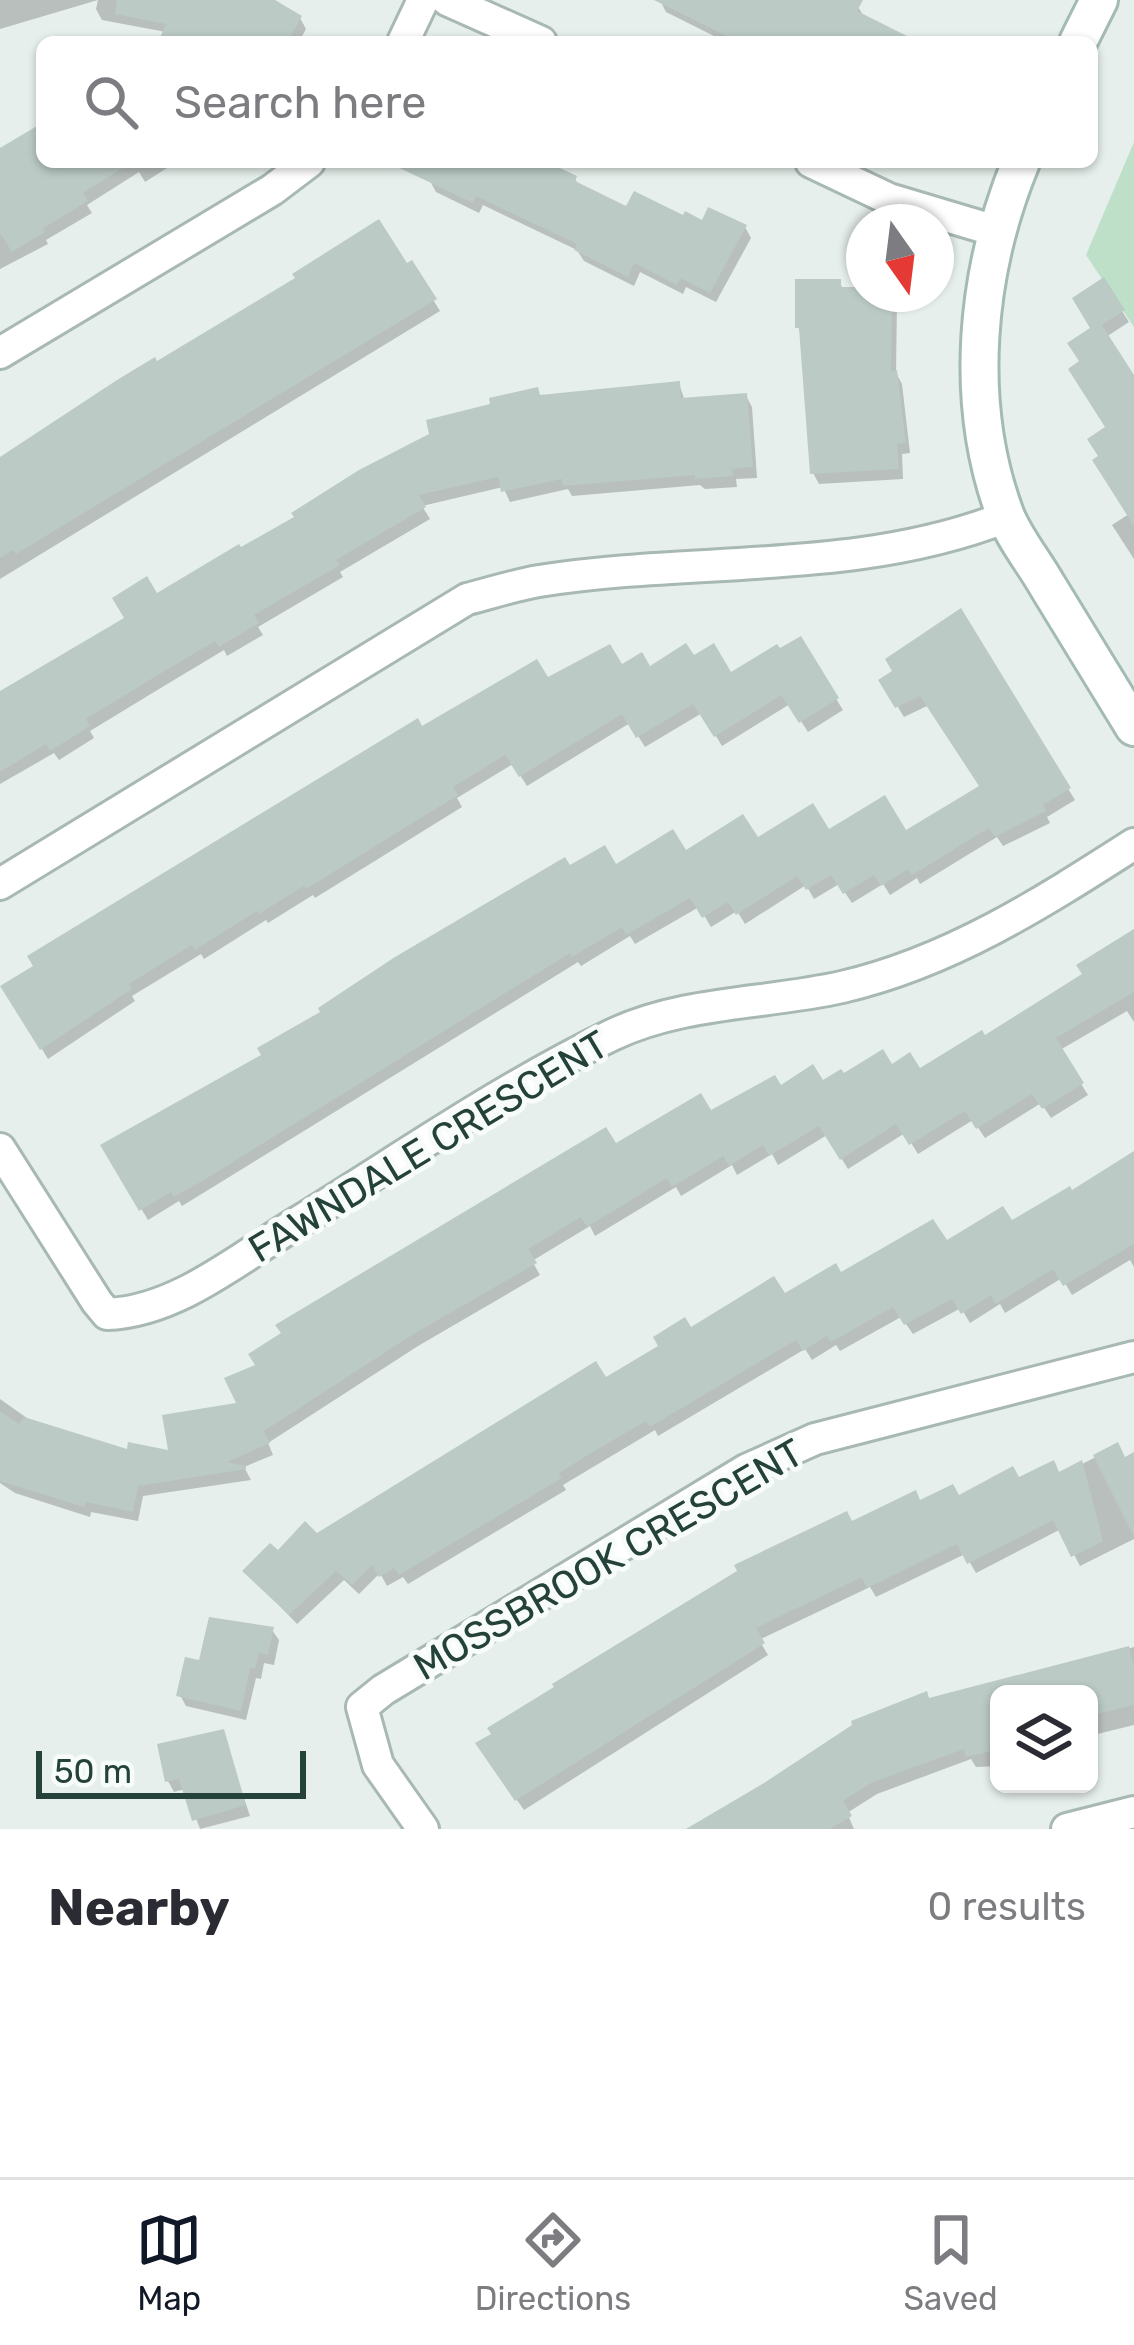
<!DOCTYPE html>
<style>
:root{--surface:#fff;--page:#f7f7f7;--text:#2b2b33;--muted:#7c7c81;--line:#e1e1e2;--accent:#111827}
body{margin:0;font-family:Rubik,sans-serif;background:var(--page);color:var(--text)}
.controls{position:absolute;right:36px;bottom:36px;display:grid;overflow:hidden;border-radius:18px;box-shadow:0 3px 9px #0004}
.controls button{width:108px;height:108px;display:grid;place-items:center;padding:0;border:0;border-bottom:3px solid var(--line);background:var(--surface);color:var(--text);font:60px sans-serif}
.compass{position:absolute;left:846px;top:204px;width:108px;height:108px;border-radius:50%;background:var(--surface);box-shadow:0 3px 9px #0004;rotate:166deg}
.scale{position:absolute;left:36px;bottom:30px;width:270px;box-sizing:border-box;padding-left:12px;border:6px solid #24423a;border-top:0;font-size:33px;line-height:42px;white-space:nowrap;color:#24423a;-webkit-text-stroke:9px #f7fbf9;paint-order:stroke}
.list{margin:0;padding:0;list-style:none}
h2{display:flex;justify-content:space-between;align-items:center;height:156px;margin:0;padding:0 48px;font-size:51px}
h2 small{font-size:39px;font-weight:400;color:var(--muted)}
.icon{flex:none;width:66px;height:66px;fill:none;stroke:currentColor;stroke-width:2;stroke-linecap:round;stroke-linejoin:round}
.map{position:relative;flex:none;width:1134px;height:1829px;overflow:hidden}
.search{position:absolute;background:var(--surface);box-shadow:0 3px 9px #0004;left:36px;right:36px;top:36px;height:132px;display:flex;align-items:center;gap:30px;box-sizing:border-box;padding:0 42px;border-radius:18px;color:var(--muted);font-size:45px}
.sheet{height:348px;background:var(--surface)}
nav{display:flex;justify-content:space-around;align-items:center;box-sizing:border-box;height:168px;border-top:3px solid var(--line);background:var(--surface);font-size:33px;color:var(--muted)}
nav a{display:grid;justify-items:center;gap:6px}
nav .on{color:var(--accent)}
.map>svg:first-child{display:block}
.green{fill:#bfe0c8}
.shadow{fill:#0003}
.building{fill:#bbcac4}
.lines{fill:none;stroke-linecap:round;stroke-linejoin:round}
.street-casing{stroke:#a8b8b2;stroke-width:36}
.secondary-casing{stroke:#a4bbb3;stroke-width:42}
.street{stroke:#fff;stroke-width:30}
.secondary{stroke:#fff;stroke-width:36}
.labels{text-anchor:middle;stroke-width:10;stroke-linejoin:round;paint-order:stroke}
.street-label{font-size:39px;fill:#24423a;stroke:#f7fbf9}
</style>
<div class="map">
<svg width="1134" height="1829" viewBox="0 0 1134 1829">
<rect width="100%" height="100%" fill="#e6efeb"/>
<path class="green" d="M1134 142V327L1086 255Z"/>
<path class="shadow" d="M0 0H98L0 29Z
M98 0H260L300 18 306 29 299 42H161L166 32 102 20 96 9Z
M660 0H845L858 7 865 18 912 42H726L666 12Z
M42 132V162L175 163 145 182 139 172 87 205 92 213 46 240 48 244 0 269V148Z
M439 162H563L559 171 575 179 580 187 627 210 745 227 751 238 716 302 686 287 683 294 640 272 634 286 584 261 577 250 483 205 479 213 436 192 430 181Z
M411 264 440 311 0 579V459L156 365Z
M1103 281 1129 322 1106 337 1134 380V559L1112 525 1129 514 1109 429 1082 363Z
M839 282 844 290 892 294 897 302 896 373 902 384 910 453 902 454 903 479 819 484 813 473 803 336 798 327Z
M679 384 685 401 746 396 752 407 757 478 736 479 737 487 705 489 700 485 572 496 568 489 510 502 503 487 422 506 430 519 340 572 343 577 258 627 263 635 227 656 224 650 159 689 90 731 94 738 59 760 54 753 0 784V695L123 622 156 597 540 398Z
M960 612 1075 800 1047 817 1050 823 1003 846 997 837 920 884 917 878 890 895 883 884 852 903 839 884 814 899 806 885 745 924 737 911 711 927 699 907 635 944 630 936 581 966 578 962 182 1206 179 1201 148 1220 104 1146 265 1056 569 869 615 868 757 841 828 833 905 834 982 788 929 705 904 717 882 681Z
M800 640 843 710 808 732 790 704 722 746 702 713 645 747 630 723 527 786 513 764 457 798 462 807 315 898 313 895 268 923 266 920 204 959 201 954 132 996 135 1001 48 1059 4 987 421 730 547 681 621 668 649 670 693 659 730 676Z
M1134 932V1022L1127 1011 1060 1050 1088 1095 1051 1118 1041 1103 985 1138 973 1120 918 1154 905 1133 848 1169 827 1135 778 1165 772 1154 737 1175 732 1165 681 1196 676 1187 595 1236 590 1226 532 1261 540 1275 418 1346 268 1443 273 1455 244 1467 251 1480 143 1496 138 1521 91 1512 90 1517 15 1493 0 1483V1399L34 1423 129 1453 172 1454 240 1405 259 1366 615 1147 780 1089 891 1068 919 1072 984 1039 1085 975Z
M1134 1161V1267L1130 1260 1072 1295 1062 1278 1005 1313 1000 1304 970 1323 961 1308 913 1334 901 1317 840 1351 836 1345 812 1360 805 1349 658 1436 655 1430 563 1485 566 1490 408 1584 403 1577 387 1586 380 1573 359 1594 344 1580 297 1624 246 1571 605 1382 690 1331 840 1276 1011 1224Z
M1117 1446 1125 1460 1134 1455V1539L1080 1566 1061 1529 976 1573 965 1554 876 1597 870 1587 759 1640 768 1655 524 1810 485 1755 851 1525 920 1503 1059 1476Z
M272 1630 279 1640 274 1665 264 1663 261 1679 256 1678 246 1720 186 1706 180 1695Z
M1134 1647V1725L1089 1736V1694H999V1766L976 1767 971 1759 877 1794 847 1813 854 1829H693L929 1702Z
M222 1732 250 1816 200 1829 185 1789 174 1792 168 1781Z"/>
<path class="building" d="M117 0H275L302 16 287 42H158L166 24 115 14Z
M654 0H863L857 11 919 42H739Z
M42 123V162H132L83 193 88 201 43 228 45 232 12 252 0 233V148Z
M387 162H547L577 176 575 181 626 206 634 191 683 215 685 211 702 220 708 207 747 225 710 293 680 278 677 285 634 263 628 277 574 250 577 244 476 196 473 203Z
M379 219 407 263 412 260 437 299 16 554 13 550 0 558V457L117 380 155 357 157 361 295 278 292 274Z
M1104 277 1125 310 1102 325 1134 375V526L1092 460 1098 456 1087 439 1105 427 1068 369 1079 361 1067 343 1090 328 1072 298Z
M795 279H841V287H864V294H892L891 371 897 370 906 443 897 444 899 469 810 474 799 328H795Z
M680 381 681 398 747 393 753 467 732 469 733 476 695 479V475L563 486 562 479 501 492 498 477 419 495 426 507 336 560 340 565 254 615 259 623 219 647 215 641 153 678 86 719 90 726 50 751 46 744 0 772V691L124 618 112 598 147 576 157 593 239 544 241 547 294 517 291 513 359 470 429 434 426 420 490 404 489 398 538 387 540 395Z
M961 608 1071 788 1043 805 1046 811 995 837 989 828 912 875 908 869 881 886 874 875 843 894 831 875 806 890 797 876 736 915 728 902 702 918 690 898 626 935 622 927 572 957 570 953 204 1180 174 1197 171 1192 139 1211 100 1145 261 1055 257 1048 320 1012 318 1008 395 957 565 857 570 865 605 845 616 864 673 829 686 850 743 814 758 837 813 803 829 829 885 795 906 830 979 786 920 696 895 708 878 680 892 671 885 659Z
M801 636 839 698 799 723 781 695 714 737 693 704 636 738 622 714 519 777 505 755 453 787 458 795 306 889 304 886 259 914 257 911 195 950 192 945 129 984 132 989 40 1050 0 986 33 966 27 956 183 861 418 718 422 726 537 659 548 677 610 644 622 664 642 652 650 666 686 643 694 655 714 643 731 672 777 644 780 648Z
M1134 929V992L1056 1038 1084 1083 1042 1109 1032 1094 976 1129 965 1111 909 1145 896 1124 840 1160 819 1126 769 1156 763 1145 729 1166 723 1156 672 1187 667 1178 587 1227 581 1217 528 1249 537 1263 412 1335 264 1431 270 1443 227 1462 246 1466V1469L138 1486 133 1512 86 1502 84 1507 0 1481V1411L19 1424 24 1417 127 1449 128 1442 168 1450 162 1415 236 1403 224 1378 255 1365 248 1354 281 1333 275 1325 606 1127 616 1143 701 1093 711 1110 775 1075 781 1085 813 1064 823 1080 841 1069 844 1073 883 1049 892 1064 910 1052 920 1068 982 1030 985 1035 1082 974 1076 965Z
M1134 1151V1244L1063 1286 1053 1269 996 1304 991 1295 961 1314 952 1299 904 1325 893 1307 831 1342 827 1336 803 1351 796 1340 650 1427 646 1421 588 1455 559 1473 562 1478 399 1575 394 1568 379 1577 372 1565 352 1585 336 1571 289 1615 242 1571 270 1543 278 1550 305 1521 317 1533 596 1361 606 1377 658 1346 653 1337 685 1317 691 1327 774 1276 785 1293 836 1263 841 1272 933 1219 947 1240 1003 1206 1012 1220 1070 1186 1072 1190Z
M1118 1442 1125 1457 1134 1452V1537L1093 1455Z
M1054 1460 1059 1472 1082 1460 1103 1541 1071 1557 1053 1520 967 1564 957 1544 867 1588 862 1577 756 1628 765 1643 515 1801 475 1743 491 1734 487 1728 554 1687 552 1684 737 1571 734 1565 847 1511 852 1521 916 1490 920 1500 953 1484 959 1495 1013 1466 1019 1477Z
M209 1617 274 1627 268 1655 259 1653 255 1669 250 1668 241 1711 176 1696 185 1657 199 1660Z
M1129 1646 1134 1667V1705L1089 1716V1694H999V1749L966 1757 964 1749 871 1783 843 1801 852 1816 830 1829H686L764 1783 852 1725 851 1721 927 1691 929 1698Z
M224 1729 246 1805 192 1821 179 1779 165 1782 157 1744Z"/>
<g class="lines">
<defs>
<path id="street" d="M447 0 541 42
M403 42 423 0
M811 162 889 199 996 231
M0 353 272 190 309 162
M0 884 467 599C491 593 515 585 539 581 696 556 856 576 1006 517
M0 1149 97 1302 107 1314C177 1312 242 1256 300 1221 402 1158 504 1087 612 1035 683 1001 767 1004 842 987 950 962 1042 903 1134 844
M423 1829 378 1765 362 1707 383 1690 746 1470 815 1439 1134 1357
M1067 1829 1134 1812"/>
<path id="secondary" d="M1078 42 1099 0
M1021 162C976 271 963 401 1005 514 1014 538 1034 562 1047 585 1076 632 1105 680 1134 727"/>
</defs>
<use href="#street" class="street-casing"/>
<use href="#secondary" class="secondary-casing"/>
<use href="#street" class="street"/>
<use href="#secondary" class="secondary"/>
</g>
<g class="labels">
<g class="street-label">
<text transform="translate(428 1146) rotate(-31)" y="14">FAWNDALE CRESCENT</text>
<text transform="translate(608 1559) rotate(-30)" y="14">MOSSBROOK CRESCENT</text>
</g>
</g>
</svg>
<div class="controls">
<button><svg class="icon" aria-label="layers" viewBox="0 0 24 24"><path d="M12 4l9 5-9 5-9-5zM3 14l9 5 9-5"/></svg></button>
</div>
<svg class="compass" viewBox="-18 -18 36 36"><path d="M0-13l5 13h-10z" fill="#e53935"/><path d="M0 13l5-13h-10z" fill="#7c7c81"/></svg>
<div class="scale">50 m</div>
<div class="search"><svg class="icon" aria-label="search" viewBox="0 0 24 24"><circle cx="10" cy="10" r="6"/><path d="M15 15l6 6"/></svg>Search here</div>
</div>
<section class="sheet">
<h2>Nearby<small>0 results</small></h2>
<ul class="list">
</ul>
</section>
<nav>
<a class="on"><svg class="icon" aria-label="map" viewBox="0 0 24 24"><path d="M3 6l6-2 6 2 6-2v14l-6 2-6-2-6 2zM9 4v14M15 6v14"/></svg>Map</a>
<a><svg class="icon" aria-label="directions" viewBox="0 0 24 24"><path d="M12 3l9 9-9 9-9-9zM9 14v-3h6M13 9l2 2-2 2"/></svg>Directions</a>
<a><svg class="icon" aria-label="saved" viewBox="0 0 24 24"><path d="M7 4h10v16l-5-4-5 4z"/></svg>Saved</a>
</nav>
